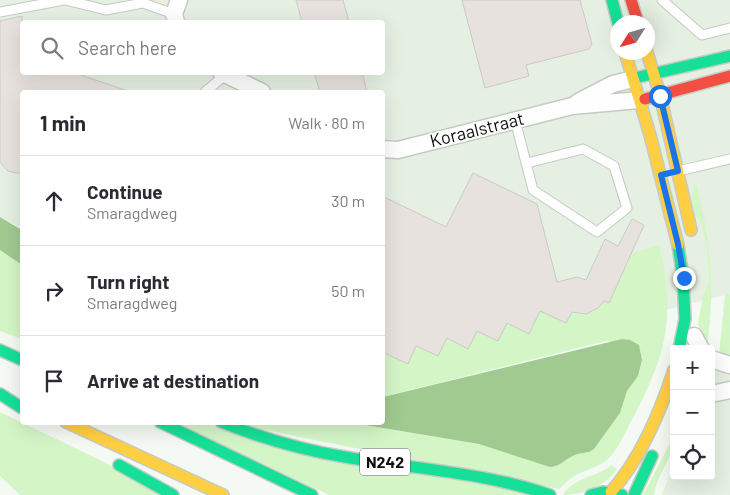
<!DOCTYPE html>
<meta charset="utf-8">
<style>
:root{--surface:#fff;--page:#f7f7f7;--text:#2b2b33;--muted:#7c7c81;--line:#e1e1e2}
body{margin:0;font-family:Barlow,sans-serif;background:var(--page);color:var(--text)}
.controls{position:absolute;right:15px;bottom:15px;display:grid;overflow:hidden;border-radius:5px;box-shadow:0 5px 20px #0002}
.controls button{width:45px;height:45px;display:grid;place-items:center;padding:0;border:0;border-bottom:1px solid var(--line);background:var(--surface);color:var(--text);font:25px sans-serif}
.compass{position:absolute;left:610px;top:15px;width:45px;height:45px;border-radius:50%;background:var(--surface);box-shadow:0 5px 20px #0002;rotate:233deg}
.stop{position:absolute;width:15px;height:15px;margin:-11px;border:4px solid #1a73e8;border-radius:50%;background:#fff}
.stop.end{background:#1a73e8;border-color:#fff;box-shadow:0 1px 5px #0008}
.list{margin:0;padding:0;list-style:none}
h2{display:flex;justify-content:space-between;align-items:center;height:65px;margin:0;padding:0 20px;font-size:21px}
h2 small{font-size:16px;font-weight:400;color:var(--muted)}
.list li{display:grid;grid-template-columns:32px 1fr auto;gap:15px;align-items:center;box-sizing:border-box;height:90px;padding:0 20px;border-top:1px solid var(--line)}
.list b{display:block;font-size:19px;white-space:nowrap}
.list p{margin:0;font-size:16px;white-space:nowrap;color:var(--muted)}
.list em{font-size:16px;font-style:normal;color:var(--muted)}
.icon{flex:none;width:28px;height:28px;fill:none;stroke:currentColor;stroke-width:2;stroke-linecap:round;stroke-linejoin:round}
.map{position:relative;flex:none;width:730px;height:495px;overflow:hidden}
.search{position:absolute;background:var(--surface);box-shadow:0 5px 20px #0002;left:20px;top:20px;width:365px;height:55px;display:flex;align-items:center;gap:12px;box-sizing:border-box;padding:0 18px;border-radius:5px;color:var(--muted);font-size:19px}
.panel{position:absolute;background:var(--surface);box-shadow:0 5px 20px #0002;left:20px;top:90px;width:365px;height:335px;border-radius:5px}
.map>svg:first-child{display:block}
.built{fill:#e5f0e2;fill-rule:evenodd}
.green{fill:#d4f6c7}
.water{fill:#a0ca90}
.building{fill:#e8e2df;stroke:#cacac6}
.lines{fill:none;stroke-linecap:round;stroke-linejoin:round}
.lane-casing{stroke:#c5cac4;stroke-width:11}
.street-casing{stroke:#c5cac4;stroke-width:19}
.fast-casing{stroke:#c5cac4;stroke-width:14}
.slow-casing{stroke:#c5cac4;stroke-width:14}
.jam-casing{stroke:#c5cac4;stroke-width:14}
.lane{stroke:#fdfefd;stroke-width:9}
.street{stroke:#fdfefd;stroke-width:16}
.fast{stroke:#16e098;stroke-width:11}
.slow{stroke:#ffcf43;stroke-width:11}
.jam{stroke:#f24e42;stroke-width:11}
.route{stroke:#1a73e8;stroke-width:6}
.labels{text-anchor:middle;stroke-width:4;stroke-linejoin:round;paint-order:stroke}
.shield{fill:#fff;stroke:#555754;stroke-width:1}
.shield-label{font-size:16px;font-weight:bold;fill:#0c0f0b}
.street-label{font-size:18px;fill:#0c0f0b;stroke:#fff}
</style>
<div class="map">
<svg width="730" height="495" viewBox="0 0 730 495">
<rect width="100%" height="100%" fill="#f4faf3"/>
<path class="built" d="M0 0H730V495H662V493L674 465V476H711V378L719 356 725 295 405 376 383 387 382 92H22V228L0 217ZM22 22H382V72H22ZM618 22H648V52H618Z"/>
<path class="green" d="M696 183C712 245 715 285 707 349L699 330 698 323 703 296 709 281 707 248 702 225 694 213 691 196Z
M659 245C676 313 667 353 635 414 627 428 621 445 610 457 602 466 591 468 580 473 572 477 565 483 559 489L230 423H353L479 444 550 466C561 466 566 458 575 455 583 452 588 454 594 449L620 413 627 391 638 376 642 360 639 345 606 341 383 397V363L387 354 408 364 416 346 437 356 446 338 468 348 476 331 498 341 506 323 529 333 540 311 565 323 571 312C584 318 597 312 604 300L608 302 632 253Z
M0 250 22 265V339L0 331Z
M730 294V359L719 356 725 295Z
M0 412 98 459 163 495H20L0 476Z
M177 423H207L241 436 534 495H329Z
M674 435C674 458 657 473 654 495H643Z
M612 465 617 469C606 486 582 495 563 495 574 477 597 477 612 465Z"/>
<path class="water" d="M0 217 22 230V265L0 250Z
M622 339 630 340 639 345 642 360 638 376 627 391 620 413 594 449C588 454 583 452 575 455 566 458 560 467 550 467L479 444 353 423 382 422 383 397Z"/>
<path class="building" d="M296 0H343L349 22H302Z
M462 0H580L592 44 589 49 526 65 529 76 485 88Z
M22 16V72H72L125 90V92H22V173H16L8 171 0 162V21Z
M314 72H362L367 92H320Z
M473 173 537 204 557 282 577 277 586 280 605 239 618 246 632 219 644 225 609 303 604 301 598 308 586 314 572 312 566 323 540 311 529 334 507 323 498 341 477 331 468 349 447 338 438 356 416 346 408 364 382 352V196L446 227Z"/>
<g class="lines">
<defs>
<path id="lane" d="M65 0 106 10 143 3 174 14
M662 0 702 35 730 28
M0 12 64 0
M205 92 225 75
M515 120 533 190 597 232 627 208 614 166 583 149 527 163
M678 171 730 159"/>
<path id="street" d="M176 22 174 14 179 0
M221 72 262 92
M578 102 613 84 633 79
M382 149 398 150 572 106 639 100
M694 336 701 349
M711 359 730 365
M711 394 730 390"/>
<path id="fast" d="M612 0 618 23
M639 77 730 56
M678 245 683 278 685 319 679 349
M0 350 22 360
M0 394 22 408
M160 422 312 495
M221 422C261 438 302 450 345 457 414 469 483 472 550 495
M119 465 173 495
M591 495 603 492 622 495
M634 495 652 456"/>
<path id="slow" d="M625 52 650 135 678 245
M647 52 660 95 691 230
M66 422 223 495
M611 492C641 458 660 413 674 370"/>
<path id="jam" d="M631 0 638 22
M645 99 730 76"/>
</defs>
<use href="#lane" class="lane-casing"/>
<use href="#street" class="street-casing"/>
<use href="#fast" class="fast-casing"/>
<use href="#slow" class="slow-casing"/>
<use href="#jam" class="jam-casing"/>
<use href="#lane" class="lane"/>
<use href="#street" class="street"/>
<use href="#fast" class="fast"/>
<use href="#slow" class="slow"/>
<use href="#jam" class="jam"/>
</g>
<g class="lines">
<path class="route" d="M660 96 678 171 661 175 678 244 684 278"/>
</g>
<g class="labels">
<rect class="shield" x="360" y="448.5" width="50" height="27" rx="4"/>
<g class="shield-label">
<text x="385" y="468">N242</text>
</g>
<g class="street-label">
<text transform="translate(477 130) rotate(-14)" y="6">Koraalstraat</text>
</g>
</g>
</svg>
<div class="controls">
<button>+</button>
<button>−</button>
<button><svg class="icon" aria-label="locate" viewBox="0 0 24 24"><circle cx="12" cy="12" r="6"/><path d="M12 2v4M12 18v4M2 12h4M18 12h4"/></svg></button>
</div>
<svg class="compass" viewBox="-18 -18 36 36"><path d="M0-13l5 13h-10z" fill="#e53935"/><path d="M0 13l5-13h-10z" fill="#7c7c81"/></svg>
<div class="stop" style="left:660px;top:96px"></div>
<div class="stop end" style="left:684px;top:278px"></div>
<div class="search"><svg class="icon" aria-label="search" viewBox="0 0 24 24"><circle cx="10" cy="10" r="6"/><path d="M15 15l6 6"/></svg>Search here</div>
<section class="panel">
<h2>1 min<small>Walk · 80 m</small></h2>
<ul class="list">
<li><svg class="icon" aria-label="ahead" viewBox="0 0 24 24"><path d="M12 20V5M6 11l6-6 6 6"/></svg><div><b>Continue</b><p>Smaragdweg</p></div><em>30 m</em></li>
<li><svg class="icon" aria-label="right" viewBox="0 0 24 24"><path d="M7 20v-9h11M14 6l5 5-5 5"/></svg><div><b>Turn right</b><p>Smaragdweg</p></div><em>50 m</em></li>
<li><svg class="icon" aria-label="arrive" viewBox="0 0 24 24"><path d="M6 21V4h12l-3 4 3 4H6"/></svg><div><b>Arrive at destination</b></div></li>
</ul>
</section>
</div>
